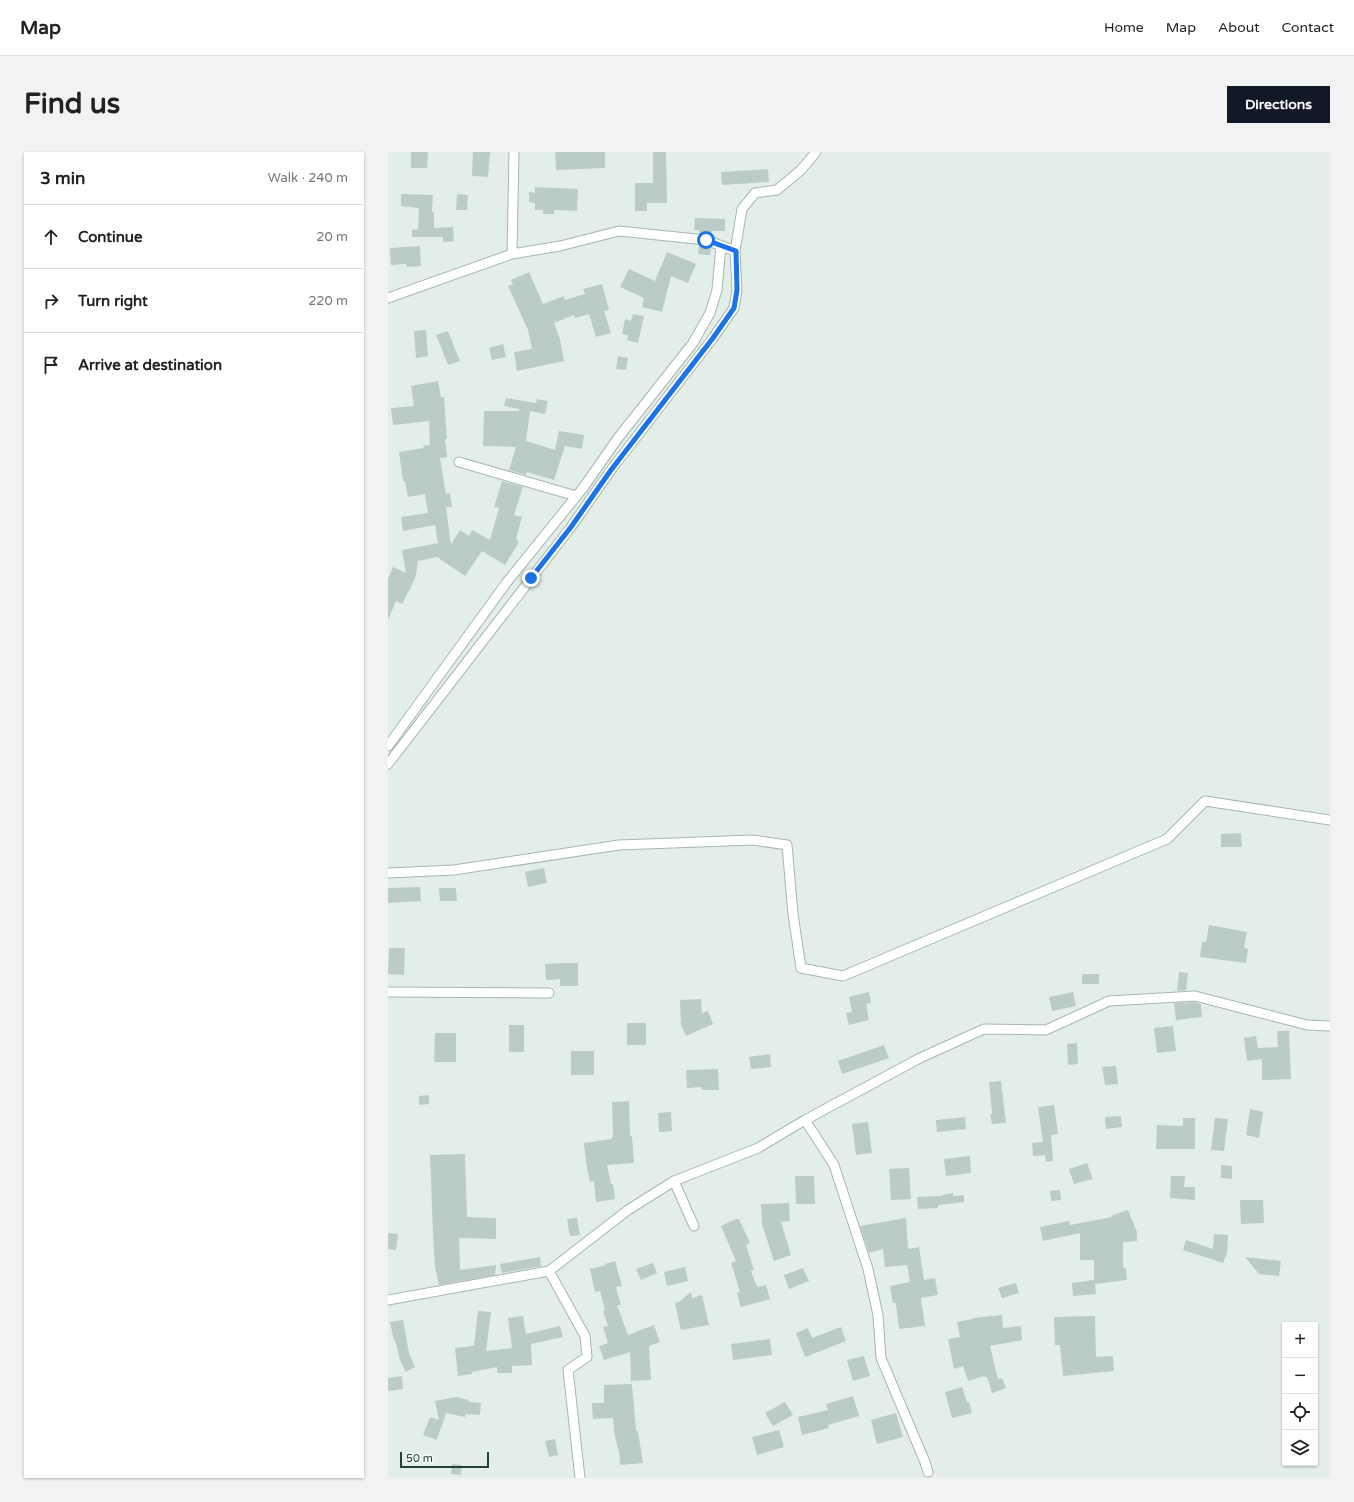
<!DOCTYPE html>
<meta charset="utf-8">
<style>
:root{--surface:#fff;--page:#f2f2f2;--text:#222;--muted:#767676;--line:#e0e0e0;--accent:#111827}
body{margin:0;font-family:"Varela Round",sans-serif;background:var(--page);color:var(--text)}
.controls{position:absolute;right:12px;bottom:12px;display:grid;overflow:hidden;border-radius:0px;box-shadow:0 1px 3px #0004}
.controls button{width:36px;height:36px;display:grid;place-items:center;padding:0;border:0;border-bottom:1px solid var(--line);background:var(--surface);color:var(--text);font:20px sans-serif}
.scale{position:absolute;left:12px;bottom:10px;width:89px;box-sizing:border-box;padding-left:4px;border:2px solid #214137;border-top:0;font-size:11px;line-height:14px;white-space:nowrap;color:#214137;-webkit-text-stroke:3px #f4faf7;paint-order:stroke}
.stop{position:absolute;width:12px;height:12px;margin:-9px;border:3px solid #1a73e8;border-radius:50%;background:#fff}
.stop.end{background:#1a73e8;border-color:#fff;box-shadow:0 1px 4px #0008}
.list{margin:0;padding:0;list-style:none}
h2{display:flex;justify-content:space-between;align-items:center;height:52px;margin:0;padding:0 16px;font-size:17px}
h2 small{font-size:13px;font-weight:400;color:var(--muted)}
.list li{display:grid;grid-template-columns:26px 1fr auto;gap:12px;align-items:center;box-sizing:border-box;height:64px;padding:0 16px;border-top:1px solid var(--line)}
.list b{display:block;font-size:15px;white-space:nowrap}
.list em{font-size:13px;font-style:normal;color:var(--muted)}
.icon{flex:none;width:22px;height:22px;fill:none;stroke:currentColor;stroke-width:2;stroke-linecap:round;stroke-linejoin:round}
.map{position:relative;flex:none;width:942px;height:1326px;overflow:hidden;border-radius:0px}
header{display:flex;align-items:center;gap:24px;box-sizing:border-box;height:56px;padding:0 20px;background:var(--surface);border-bottom:1px solid var(--line)}
header strong{font-size:19px}
nav{display:flex;gap:22px;margin-inline-start:auto;font-size:14px}
.intro{display:flex;align-items:center;justify-content:space-between;box-sizing:border-box;height:96px;padding:0 24px}
h1{margin:0;font-size:28px}
.button{padding:10px 18px;border-radius:0px;background:var(--accent);color:#fff;font-size:14px;font-weight:700}
main{display:flex;gap:24px;padding:0 24px}
aside{flex:1;background:var(--surface);border-radius:0px;box-shadow:0 1px 3px #0004}
.map>svg:first-child{display:block}
.building{fill:#bbccc4}
.lines{fill:none;stroke-linecap:round;stroke-linejoin:round}
.street-casing{stroke:#a5b7b0;stroke-width:11}
.street{stroke:#fff;stroke-width:9}
.route{stroke:#1a73e8;stroke-width:5}
</style>
<header>
<strong>Map</strong>
<nav><a>Home</a><a>Map</a><a>About</a><a>Contact</a></nav>
</header>
<div class="intro"><h1>Find us</h1><a class="button">Directions</a></div>
<main>
<aside>
<h2>3 min<small>Walk · 240 m</small></h2>
<ul class="list">
<li><svg class="icon" aria-label="ahead" viewBox="0 0 24 24"><path d="M12 20V5M6 11l6-6 6 6"/></svg><div><b>Continue</b></div><em>20 m</em></li>
<li><svg class="icon" aria-label="right" viewBox="0 0 24 24"><path d="M7 20v-9h11M14 6l5 5-5 5"/></svg><div><b>Turn right</b></div><em>220 m</em></li>
<li><svg class="icon" aria-label="arrive" viewBox="0 0 24 24"><path d="M6 21V4h12l-3 4 3 4H6"/></svg><div><b>Arrive at destination</b></div></li>
</ul>
</aside>
<div class="map">
<svg width="942" height="1326" viewBox="0 0 942 1326">
<rect width="100%" height="100%" fill="#e3eee9"/>
<path class="building" d="M23 0H40L39 16H23Z
M85 0H102L100 25 84 24Z
M167 0H217V16L168 18Z
M265 0H278L279 51H259V59H247V31H265Z
M380 17 381 30 334 33 333 20Z
M147 35 190 37 189 59 166 58V62H155V58H147V51L141 50V40L147 41Z
M13 42 45 43 44 60H46V76L65 75 66 89 55 90V85H24V78L30 77 31 56 13 54Z
M69 42 80 43 79 58H68Z
M307 66 337 67V79H324L323 84 311 81V78H306Z
M311 93 323 96 322 103 310 102Z
M32 94 33 114 19 115 18 112 3 113 2 96Z
M279 100 308 112 300 131 283 124 274 160 254 155 256 146 232 135 241 117 267 129Z
M141 120 155 152 176 144 177 148 197 142 195 137 214 132 221 158 216 159 223 181 208 185 201 162 187 166 186 163 166 171 172 187 176 209 129 219 126 200 144 197 140 178 120 134 125 132 123 128Z
M245 162 256 164 250 191 239 188 240 183 234 182 237 167 243 169Z
M38 178 40 204 28 206 26 179Z
M60 179 72 209 60 213 48 183Z
M115 192 118 205 104 208 101 196Z
M230 204 240 206 238 218 228 217Z
M50 229 53 245H56L59 287H57L59 305 52 306 58 342 62 341 64 355H58L63 392 72 378 81 384 84 378 102 388 111 356 106 355 114 329 135 335 126 363 134 365 128 387 131 390 117 413 94 399 77 424 49 405 30 409 28 423 21 440V438L14 452 8 449 0 468V427L5 415 18 421 14 398 50 391 47 373 15 379 13 365 40 361 37 342 20 345 17 329H15L11 300 36 296 35 294 42 293 41 269 5 273 3 256 26 254 23 234Z
M118 246 148 251 149 247 160 249 157 262 142 259 138 289 167 298 171 279 196 283 194 297 177 294 166 328 139 320 138 323 121 318 128 295 95 294 96 259H131V257L116 254Z
M853 681 854 695H833V682Z
M156 716 159 731 140 735 137 720Z
M32 735 33 749 0 751V736Z
M51 736H68L69 749H52Z
M821 773 859 780 856 796 860 797 858 811 812 805 814 790H818Z
M1 796H17L16 823 0 822Z
M173 811H190V834H172V827L158 828 157 812Z
M791 820 800 821 798 838 789 839Z
M694 822H711V832H694Z
M481 840 483 851 478 852 481 868 461 873 458 861 464 860 461 845Z
M685 840 688 854 664 859 661 845Z
M313 847 314 861 320 859 325 872 298 884 292 871 293 870 292 848Z
M806 850 813 852 814 865 788 868 786 851Z
M239 871H258V893H239Z
M121 873H136V900H121Z
M785 874 788 899 769 901 766 876Z
M889 879H901L903 927 874 928V907L859 909 856 886 868 884 870 896 890 895Z
M47 881H68V910H46Z
M689 891 690 912 680 913 679 892Z
M496 893 501 906 454 922 450 909Z
M183 899H206V923H183Z
M382 902 383 915 363 917 361 905Z
M728 914 730 932 717 933 714 915Z
M330 917 331 938H314V935L299 936 298 918Z
M613 929 618 971 604 972 602 962H604L601 930Z
M41 943V952L31 953V944Z
M241 949 242 984H244L246 1011 219 1013 223 1032H225L227 1047 208 1050 206 1029 202 1030 199 1017 196 991 224 987V985H225L224 950Z
M666 953 670 982 663 983 665 1009 658 1010 657 1003 645 1004 644 991 655 990 650 955Z
M862 957 875 960 871 986 858 983Z
M283 960 284 979 271 980 270 961Z
M733 964 734 975 718 977 717 965Z
M577 965 578 977 549 980 548 968Z
M795 966H807V997H768L769 973 795 974Z
M827 966 840 967 836 999 823 998Z
M480 970 484 1001 468 1003 464 972Z
M77 1002 79 1065 108 1066V1087L71 1086 72 1118 108 1113 107 1123 51 1133 47 1115 45 1081 42 1003Z
M582 1004 583 1021 558 1024 556 1007Z
M699 1011 705 1027 686 1032 681 1017Z
M833 1013 844 1014V1027L833 1026Z
M521 1016 523 1047 503 1048 501 1017Z
M407 1024H426L427 1052H408Z
M783 1024H797L796 1035H807V1048L782 1046Z
M672 1038 673 1048 663 1049 662 1039Z
M565 1041V1044L576 1043V1050L550 1053V1056L530 1057 529 1045 554 1044V1043Z
M852 1048H875L876 1071 853 1072Z
M401 1051 402 1069 393 1070 403 1103 386 1109 374 1072 373 1052Z
M740 1058 749 1080V1089L735 1090V1116H738L739 1128 707 1132 708 1142 685 1144 684 1131 706 1128V1108H692V1081L655 1089 652 1075 681 1069 682 1073 724 1065 723 1064Z
M189 1066 192 1083 182 1084 179 1067Z
M518 1066 520 1097 531 1095 536 1128 547 1126 550 1143 533 1146 537 1174 511 1177 508 1151H505L502 1134 522 1130 519 1113 497 1115 495 1097 481 1101 472 1074Z
M348 1067H351L362 1091 358 1093 366 1118 363 1119 369 1135 378 1133 382 1147 353 1155 349 1141 352 1140 343 1111 348 1109 333 1074Z
M0 1081 10 1082 8 1098 0 1097Z
M826 1082 840 1083 839 1101 835 1111 795 1098 798 1088 825 1097Z
M152 1105 153 1114 114 1121 112 1112Z
M857 1105 893 1109 891 1124 871 1122Z
M227 1109 234 1134 228 1135 233 1153H229L240 1183 266 1173 272 1190 261 1194 263 1228 243 1229 242 1200 216 1208 211 1194 220 1191 215 1175 220 1174 215 1159 217 1158 212 1139 207 1140 202 1117 218 1113 217 1112Z
M265 1111 269 1121 253 1128 248 1117Z
M297 1115 300 1129 279 1134 276 1120Z
M415 1116 421 1129 401 1137 396 1123Z
M628 1131 631 1141 614 1146 610 1136Z
M303 1140 304 1146 314 1143 321 1173 293 1178 287 1151 291 1150Z
M90 1159 103 1160 98 1199 124 1196 120 1166 135 1164 138 1182 172 1174 175 1185 143 1192 144 1213 124 1214V1221H109V1215L84 1220V1222L70 1224 67 1196 86 1194Z
M614 1163 615 1176 633 1174 634 1188 602 1194 610 1227 614 1226 618 1236 604 1241 599 1225H597L596 1224 580 1229 575 1214 566 1217 560 1187 572 1185 569 1170 585 1167V1166Z
M707 1164 708 1205 725 1204 726 1219 675 1224 672 1193H667L666 1165Z
M15 1168 21 1201 27 1215 18 1220 12 1208 7 1188H6L2 1170Z
M453 1175 458 1189 417 1205 408 1181 420 1176 424 1186Z
M382 1187 384 1203 345 1208 343 1192Z
M476 1204 482 1224 465 1229 459 1208Z
M14 1224 15 1237 0 1239V1226Z
M244 1232 248 1279H250L255 1311 232 1313 231 1297H230L226 1280 225 1266 205 1267 204 1251H216V1233Z
M574 1235 579 1250H581L584 1261 564 1266 557 1240Z
M465 1244 471 1264 440 1273 441 1276 414 1283 410 1265 440 1258 438 1252Z
M68 1245 81 1248 80 1250 93 1251 92 1263 78 1262 77 1265 58 1261 49 1288 35 1283 42 1265 51 1268 47 1249Z
M397 1250 405 1263 385 1274 377 1261Z
M508 1261 515 1285 489 1292 483 1268Z
M391 1278 396 1295 369 1303 364 1285Z
M167 1287 170 1303 161 1305 157 1289Z
M64 1312 74 1313 73 1323 63 1322Z"/>
<g class="lines">
<defs>
<path id="street" d="M347 99 354 57 367 41 389 38 413 18 428 0
M0 146 124 102
M71 310 188 344
M0 594 119 430 195 336 230 286 305 191 322 161 329 138 333 94
M0 612 183 375 223 318 325 186 346 156 349 138 347 99 318 88 231 79 172 94 124 102 126 0
M0 721 66 718 231 693 365 688 399 693 405 762 413 816 455 824 779 687 817 649 942 668
M0 840 161 841
M417 968 446 1013 480 1117 490 1163 493 1206 537 1310 540 1320
M286 1029 306 1074
M161 1119 197 1184 199 1205 180 1218 192 1326
M0 1148 161 1119 240 1058 286 1029 370 996 417 968 532 906 596 877 658 878 721 849 807 844 919 873 942 874"/>
</defs>
<use href="#street" class="street-casing"/>
<use href="#street" class="street"/>
</g>
<g class="lines">
<path class="route" d="M143 426 183 375 223 318 325 186 346 156 349 138 348 99 318 88"/>
</g>
</svg>
<div class="controls">
<button>+</button>
<button>−</button>
<button><svg class="icon" aria-label="locate" viewBox="0 0 24 24"><circle cx="12" cy="12" r="6"/><path d="M12 2v4M12 18v4M2 12h4M18 12h4"/></svg></button>
<button><svg class="icon" aria-label="layers" viewBox="0 0 24 24"><path d="M12 4l9 5-9 5-9-5zM3 14l9 5 9-5"/></svg></button>
</div>
<div class="scale">50 m</div>
<div class="stop" style="left:318px;top:88px"></div>
<div class="stop end" style="left:143px;top:426px"></div>
</div>
</main>
